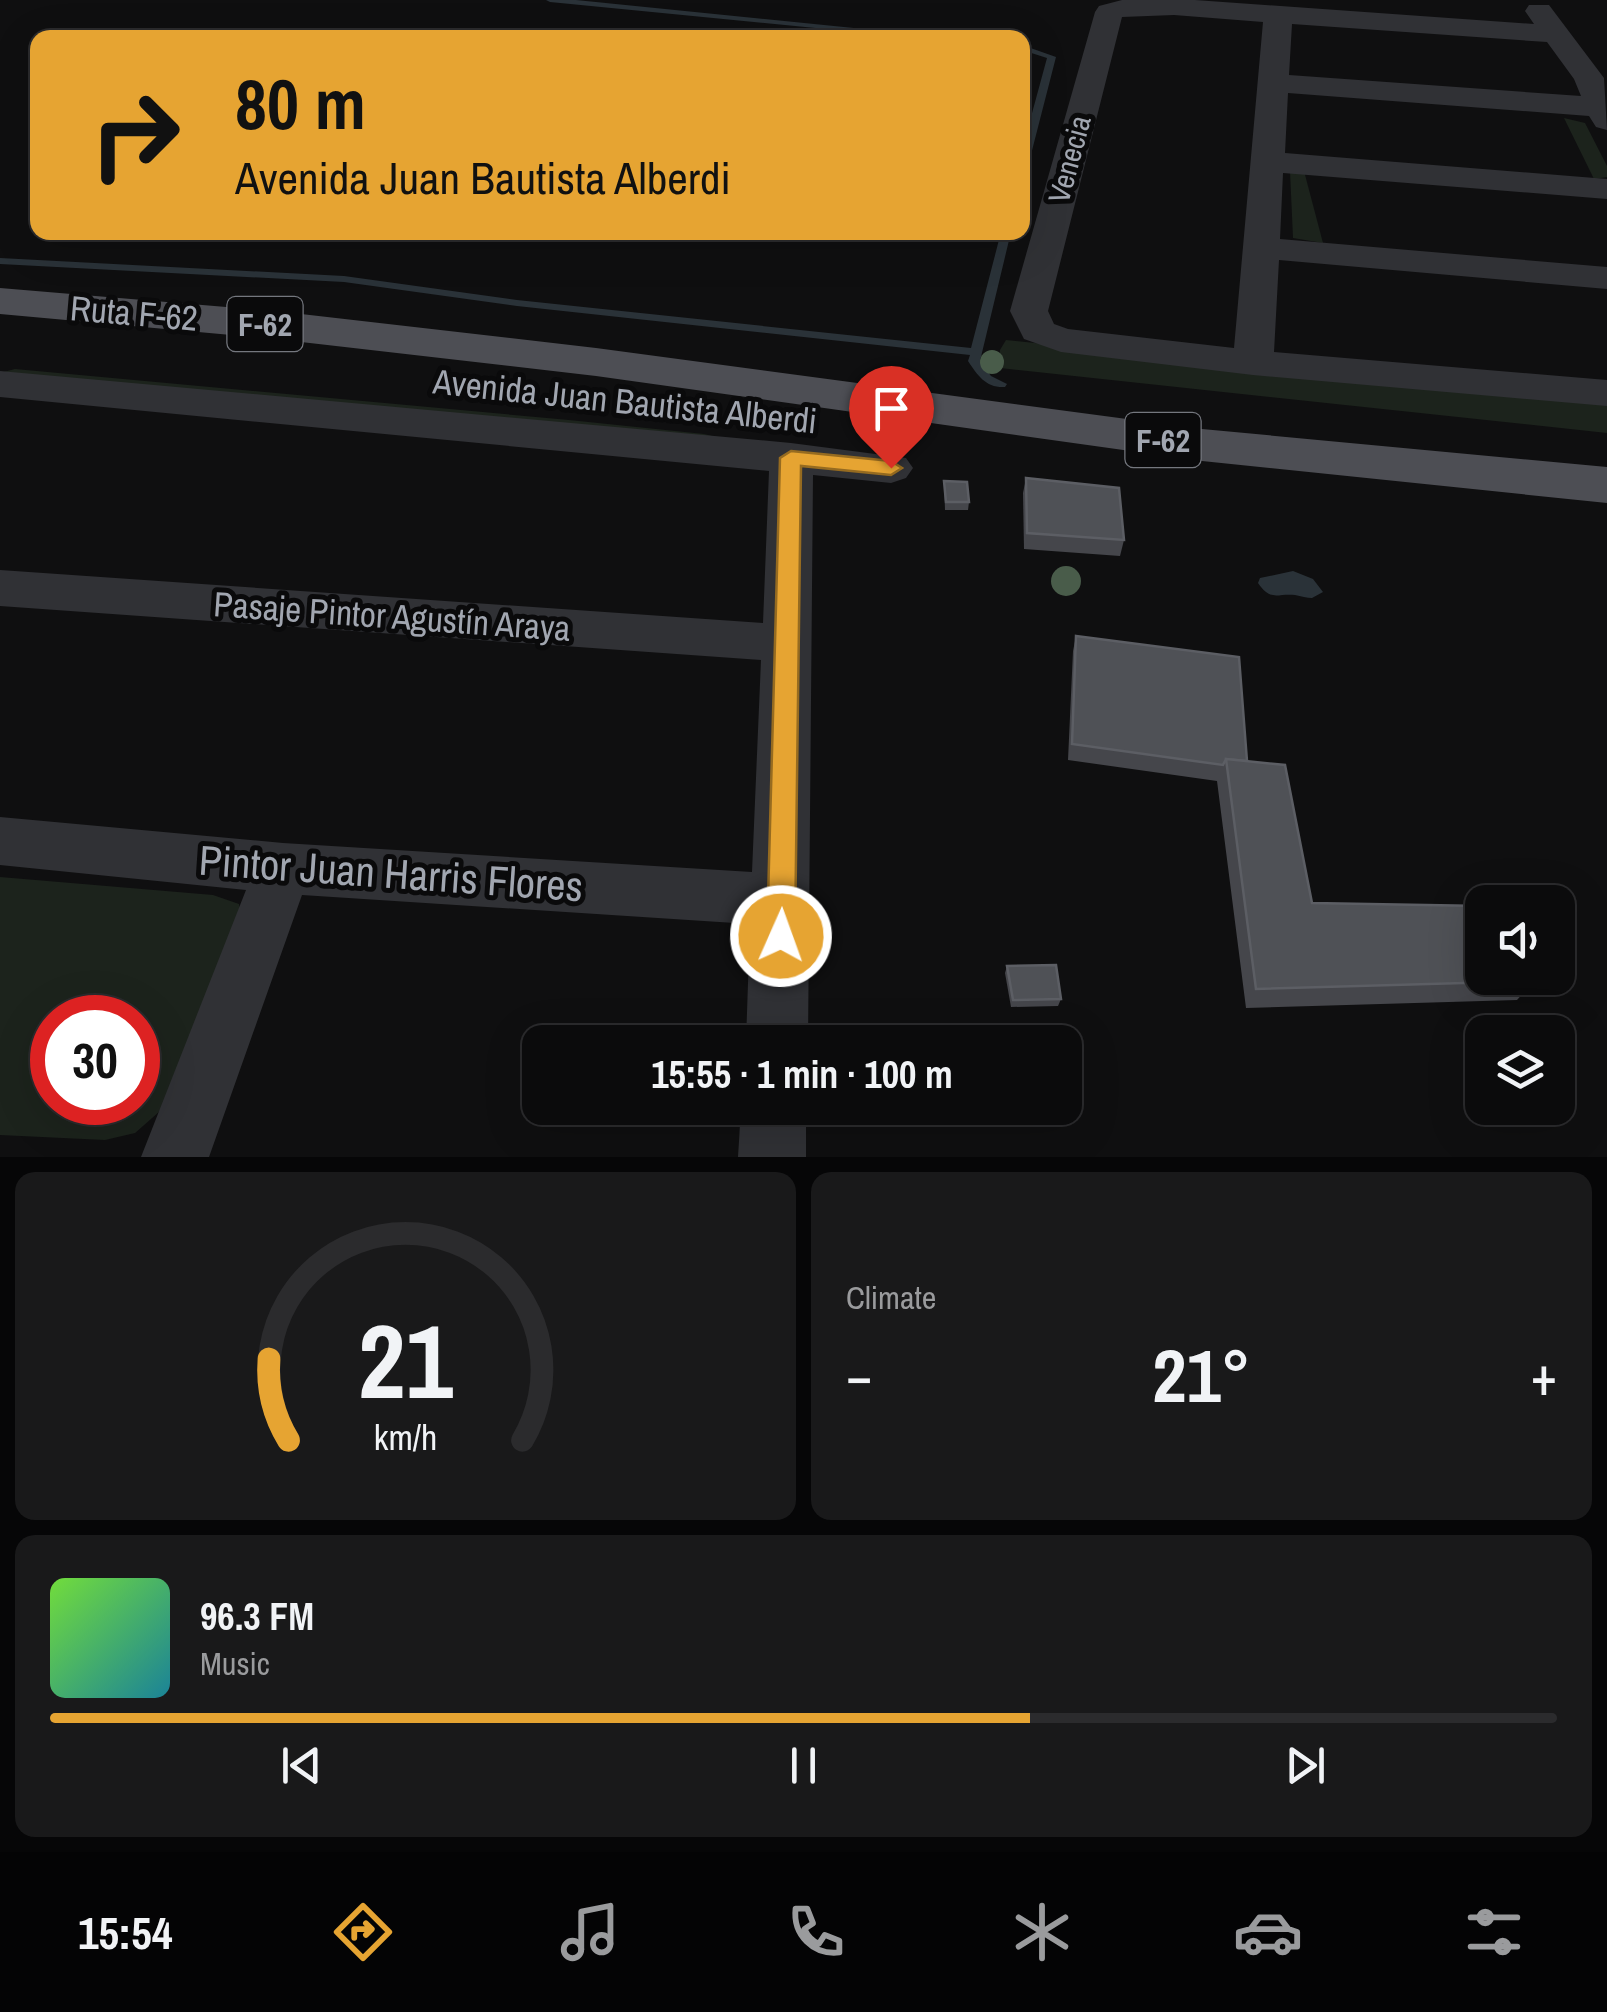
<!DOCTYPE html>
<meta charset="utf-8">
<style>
:root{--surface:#0b0b0c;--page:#19191a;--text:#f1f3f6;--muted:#9a9b9d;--line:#2b2b2d;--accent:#e6a432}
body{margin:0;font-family:"Archivo Narrow",sans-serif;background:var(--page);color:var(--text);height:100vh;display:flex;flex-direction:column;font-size:38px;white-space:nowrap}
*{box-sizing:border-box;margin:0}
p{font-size:32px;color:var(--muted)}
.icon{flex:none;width:55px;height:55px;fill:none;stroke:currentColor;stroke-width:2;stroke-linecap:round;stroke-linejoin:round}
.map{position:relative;height:1157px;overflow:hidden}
.panel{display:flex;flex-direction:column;gap:15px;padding:15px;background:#060607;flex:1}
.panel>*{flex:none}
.guide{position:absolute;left:30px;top:30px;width:1000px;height:210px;border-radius:20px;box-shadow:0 10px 40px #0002,0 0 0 2px var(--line);background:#e6a432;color:#111;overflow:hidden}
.tools{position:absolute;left:1465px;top:885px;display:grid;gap:20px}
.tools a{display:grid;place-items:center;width:110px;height:110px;border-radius:20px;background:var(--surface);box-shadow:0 10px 40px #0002,0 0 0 2px var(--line);font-size:50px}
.speed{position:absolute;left:30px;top:995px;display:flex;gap:20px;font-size:50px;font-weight:700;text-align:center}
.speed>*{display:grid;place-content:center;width:130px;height:130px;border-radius:50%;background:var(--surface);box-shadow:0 10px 40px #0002,0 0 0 2px var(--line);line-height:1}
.speed .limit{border:15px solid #d22;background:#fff;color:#111}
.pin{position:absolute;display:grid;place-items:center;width:85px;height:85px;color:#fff;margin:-102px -42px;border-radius:50% 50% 50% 0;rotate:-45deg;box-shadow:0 0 10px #0007}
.pin .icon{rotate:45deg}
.me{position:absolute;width:110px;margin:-55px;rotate:2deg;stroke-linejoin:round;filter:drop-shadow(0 0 8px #0008)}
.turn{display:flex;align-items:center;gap:35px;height:210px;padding:0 40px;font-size:45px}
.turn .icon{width:130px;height:130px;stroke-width:2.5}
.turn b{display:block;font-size:70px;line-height:85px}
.big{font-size:75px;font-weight:700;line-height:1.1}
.panel .card{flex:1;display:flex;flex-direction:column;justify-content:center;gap:15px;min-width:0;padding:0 35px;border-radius:20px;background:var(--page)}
.panel .dial{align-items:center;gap:0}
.dial svg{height:260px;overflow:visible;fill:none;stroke:var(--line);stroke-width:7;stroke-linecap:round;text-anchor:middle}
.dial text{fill:var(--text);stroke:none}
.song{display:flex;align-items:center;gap:30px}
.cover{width:120px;height:120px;border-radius:15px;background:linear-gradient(135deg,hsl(100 70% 55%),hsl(190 70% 35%))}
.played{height:10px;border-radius:5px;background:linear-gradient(90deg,var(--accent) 65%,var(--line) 65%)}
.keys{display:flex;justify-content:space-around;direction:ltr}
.heat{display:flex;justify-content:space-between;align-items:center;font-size:55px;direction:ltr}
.panel .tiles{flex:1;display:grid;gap:15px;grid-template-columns:1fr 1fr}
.card:last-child{grid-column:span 2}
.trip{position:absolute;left:522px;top:1025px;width:560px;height:100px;border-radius:20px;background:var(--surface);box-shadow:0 10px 40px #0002,0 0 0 2px var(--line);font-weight:700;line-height:100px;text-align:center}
.dock{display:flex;height:160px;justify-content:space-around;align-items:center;background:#040405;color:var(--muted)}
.dock .icon{width:70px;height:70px}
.dock .on{color:var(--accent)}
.dock b{font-size:45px;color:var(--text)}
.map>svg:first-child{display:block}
.green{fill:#1c231c;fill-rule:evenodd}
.water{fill:#2a3238}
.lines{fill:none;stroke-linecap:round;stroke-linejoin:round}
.stream{fill:#2a3238;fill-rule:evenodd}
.minor{fill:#303135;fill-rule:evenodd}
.major{fill:#4d4e54;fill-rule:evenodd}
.tree{fill:#495c4a}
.wall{fill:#45464b}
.building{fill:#4f5156;stroke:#5c5e64;stroke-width:2.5}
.route{fill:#e6a432;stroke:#966b20;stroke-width:2.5}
.labels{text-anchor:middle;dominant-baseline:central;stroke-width:10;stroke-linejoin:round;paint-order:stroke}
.far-street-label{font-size:30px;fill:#a1a6b0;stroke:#0a0a0b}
.shield{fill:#0a0a0b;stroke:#74777e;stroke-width:2.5}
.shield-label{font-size:32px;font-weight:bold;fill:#a1a6b0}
.street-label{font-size:35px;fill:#a1a6b0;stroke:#0a0a0b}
.near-street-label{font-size:42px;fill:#a1a6b0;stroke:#0a0a0b}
</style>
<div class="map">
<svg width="1607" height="1157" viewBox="0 0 1607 1157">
<rect width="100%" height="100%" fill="#0f0f10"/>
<!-- green -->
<g class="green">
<polygon points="1564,118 1585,123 1607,166 1607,177 1594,179"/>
<polygon points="1290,171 1304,171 1323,243 1293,238"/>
<polygon points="1006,340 1607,403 1607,433 1000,368 1000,350"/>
<polygon points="15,369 569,420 704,434 732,441 0,373"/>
<path d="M0 877 213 895 239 904 241 917 160 1111 135 1133 105 1140 0 1135ZM52 1018H138V1102H52Z"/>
</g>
<!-- water -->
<path class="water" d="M1293 571 1313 579 1323 592 1312 598C1307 598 1301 596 1295 595 1277 593 1271 602 1258 583L1260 578Z"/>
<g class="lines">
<!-- stream -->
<g class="stream">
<polygon points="546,0 576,0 953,38 917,38 550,2"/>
<polygon points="1022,45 1056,57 1027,170 1022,173 1022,150 1047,58 1022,50"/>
<path d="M1001 232H1011L980 361 991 376 1007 384 1005 387C986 388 978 376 968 361L970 355 517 306 344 282 0 264V258L344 276 517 300 971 348Z"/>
</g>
<!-- minor -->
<g class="minor">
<path d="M1122 0H1195L1534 24 1525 11 1529 5H1549L1604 78 1607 130 1596 127 1589 116 1288 93 1285 153 1607 179V199L1283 173 1280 239 1607 267V289L1279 260 1274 352 1607 380V406L1253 375 1061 352 1024 339 1010 311 1095 12 1099 6ZM1174 15 1263 22 1234 348 1068 329 1054 324 1048 311 1122 17ZM1292 24 1547 42 1574 79 1581 96 1289 75Z"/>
<polygon points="0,371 791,443 906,458 913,468 906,478 891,483 813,475 808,1042 746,1042 750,924 302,895 209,1157 141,1157 246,890 0,865 0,817 283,843 752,872 761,660 0,606 0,570 763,623 769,471 0,397"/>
<polygon points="741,1108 806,1108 806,1157 738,1157"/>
</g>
<!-- major -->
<polygon class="major" points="0,288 275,311 596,348 1202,429 1607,467 1607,503 1202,461 596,376 275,339 0,314"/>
</g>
<!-- trees -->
<g class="tree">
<circle cx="992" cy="362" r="12"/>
<circle cx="1066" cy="581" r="15"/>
</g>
<!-- wall -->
<g class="wall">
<polygon points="1026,478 1124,540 1120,556 1024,549 1023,493"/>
<polygon points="944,481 969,502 968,510 945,510"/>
<polygon points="1076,636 1247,761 1312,903 1534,981 1517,1000 1246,1008 1217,781 1068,760 1073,651"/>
<polygon points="1007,966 1061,999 1058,1006 1011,1007 1005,973"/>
</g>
<!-- building -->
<g class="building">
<polygon points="1026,478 1119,488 1124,540 1027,533"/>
<polygon points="944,481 967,482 969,502 946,502"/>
<polygon points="1076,636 1239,657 1247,761 1226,759 1223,765 1072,744"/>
<polygon points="1226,759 1285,765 1312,903 1482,906 1482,978 1533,978 1534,981 1256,989"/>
<polygon points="1056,965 1061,999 1013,1000 1007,966"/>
</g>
<!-- route -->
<polygon class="route" points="791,451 891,461 902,468 891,475 801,466 795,936 791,945 781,949 771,945 767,936 780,458"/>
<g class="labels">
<!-- far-street labels -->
<g class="far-street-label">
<text transform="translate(1069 159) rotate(-75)">Venecia</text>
</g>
<!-- shield labels -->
<g class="shield">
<rect x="227.5" y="297" width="75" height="54" rx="8"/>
<rect x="1125.5" y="413" width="75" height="54" rx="8"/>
</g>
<g class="shield-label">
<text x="265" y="324">F-62</text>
<text x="1163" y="440">F-62</text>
</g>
<!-- street labels -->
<g class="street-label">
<text transform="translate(134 313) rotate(5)">Ruta F-62</text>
<text transform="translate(625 401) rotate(6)">Avenida Juan Bautista Alberdi</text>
<text transform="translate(392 616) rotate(4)">Pasaje Pintor Agustín Araya</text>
</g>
<!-- near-street labels -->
<g class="near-street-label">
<text transform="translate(391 873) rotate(4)">Pintor Juan Harris Flores</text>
</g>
</g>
</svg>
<div class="tools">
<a><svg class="icon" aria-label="sound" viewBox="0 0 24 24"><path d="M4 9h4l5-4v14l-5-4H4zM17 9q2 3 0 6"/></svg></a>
<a><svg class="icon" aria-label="layers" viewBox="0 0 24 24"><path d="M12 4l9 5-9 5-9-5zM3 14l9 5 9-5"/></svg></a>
</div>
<div class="speed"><div class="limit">30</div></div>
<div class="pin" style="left:891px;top:468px;background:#d93025"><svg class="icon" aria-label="arrive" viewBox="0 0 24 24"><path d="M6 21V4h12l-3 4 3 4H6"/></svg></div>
<svg class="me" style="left:781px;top:936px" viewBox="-20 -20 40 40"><circle r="17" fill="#e6a432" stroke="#fff" stroke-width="3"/><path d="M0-11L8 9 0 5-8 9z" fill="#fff"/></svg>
<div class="trip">15:55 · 1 min · 100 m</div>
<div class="guide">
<div class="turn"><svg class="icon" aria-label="right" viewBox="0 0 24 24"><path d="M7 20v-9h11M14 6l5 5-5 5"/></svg><div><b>80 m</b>Avenida Juan Bautista Alberdi</div></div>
</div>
</div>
<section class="panel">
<div class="tiles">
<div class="card dial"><svg viewBox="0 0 100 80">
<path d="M14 69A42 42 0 1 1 86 69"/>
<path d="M14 69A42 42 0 0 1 8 44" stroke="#e6a432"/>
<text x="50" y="56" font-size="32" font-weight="700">21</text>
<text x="50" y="72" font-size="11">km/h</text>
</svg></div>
<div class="card"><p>Climate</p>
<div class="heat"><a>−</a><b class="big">21°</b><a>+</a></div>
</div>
<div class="card">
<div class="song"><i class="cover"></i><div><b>96.3 FM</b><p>Music</p></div></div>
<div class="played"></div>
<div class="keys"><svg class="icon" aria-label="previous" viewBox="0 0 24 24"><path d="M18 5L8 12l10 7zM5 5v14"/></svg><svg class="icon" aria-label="pause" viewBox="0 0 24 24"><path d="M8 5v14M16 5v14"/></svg><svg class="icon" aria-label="next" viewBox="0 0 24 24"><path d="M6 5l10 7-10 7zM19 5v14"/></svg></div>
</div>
</div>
</section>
<nav class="dock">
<b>15:54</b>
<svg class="icon on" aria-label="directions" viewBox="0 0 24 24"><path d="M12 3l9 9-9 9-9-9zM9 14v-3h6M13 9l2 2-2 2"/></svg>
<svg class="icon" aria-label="music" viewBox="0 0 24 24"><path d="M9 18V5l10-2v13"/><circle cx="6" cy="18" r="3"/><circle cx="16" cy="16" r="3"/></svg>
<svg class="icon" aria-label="phone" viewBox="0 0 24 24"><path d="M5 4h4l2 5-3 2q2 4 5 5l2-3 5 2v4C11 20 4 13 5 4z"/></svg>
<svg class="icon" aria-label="climate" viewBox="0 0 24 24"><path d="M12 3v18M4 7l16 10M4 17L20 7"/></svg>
<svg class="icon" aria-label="car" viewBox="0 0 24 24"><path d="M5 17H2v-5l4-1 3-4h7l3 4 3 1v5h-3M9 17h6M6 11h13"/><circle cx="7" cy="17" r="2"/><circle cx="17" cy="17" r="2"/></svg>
<svg class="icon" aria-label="filters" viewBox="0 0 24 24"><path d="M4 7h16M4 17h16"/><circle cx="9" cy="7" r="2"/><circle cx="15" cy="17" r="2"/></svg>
</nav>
